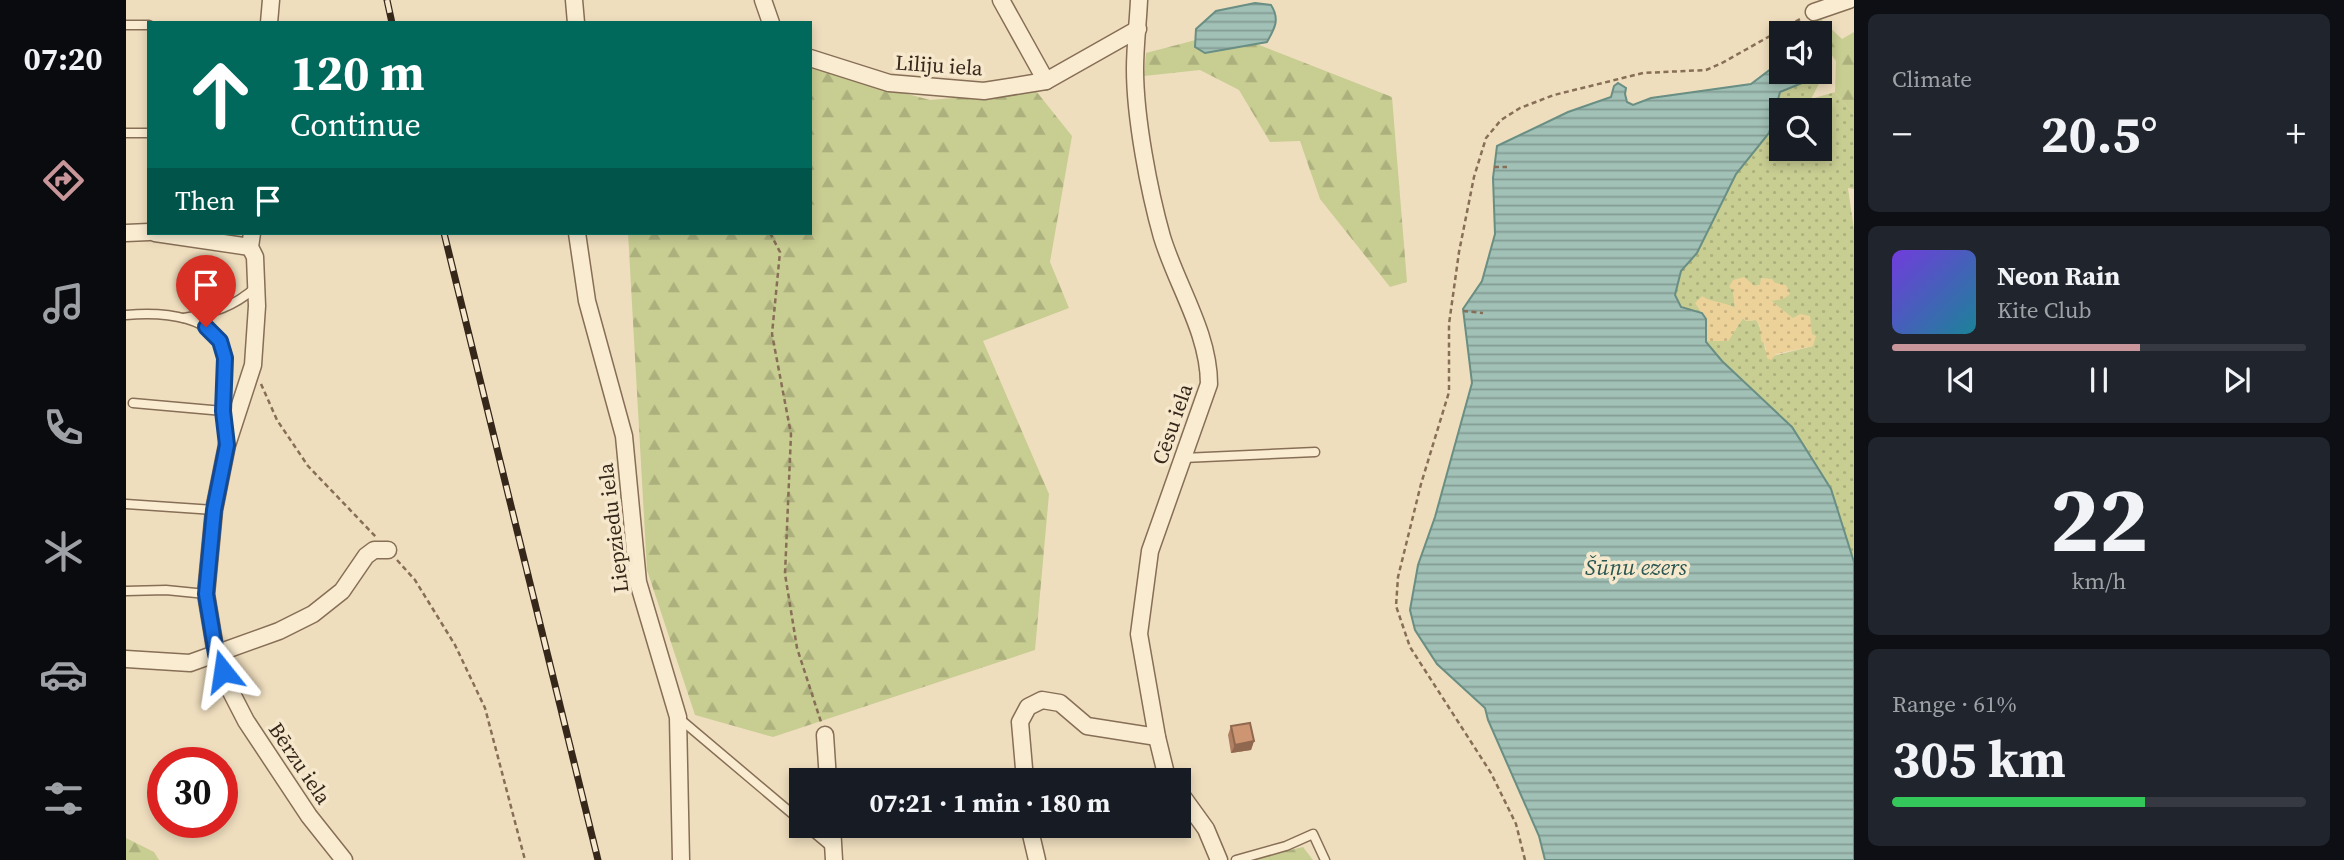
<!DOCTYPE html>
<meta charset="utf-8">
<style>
:root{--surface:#171b24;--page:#20242c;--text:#f1f3f6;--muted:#9ea1a6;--line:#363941;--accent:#c8969a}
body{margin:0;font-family:"Source Serif 4",serif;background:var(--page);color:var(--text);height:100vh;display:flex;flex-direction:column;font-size:26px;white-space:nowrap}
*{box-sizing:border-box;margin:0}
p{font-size:23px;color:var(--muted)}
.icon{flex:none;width:38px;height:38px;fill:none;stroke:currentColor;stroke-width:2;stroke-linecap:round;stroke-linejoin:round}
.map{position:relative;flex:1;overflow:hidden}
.details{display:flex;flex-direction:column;gap:14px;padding:14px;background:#0d0f14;width:490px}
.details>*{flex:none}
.hud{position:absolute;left:21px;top:21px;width:665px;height:214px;border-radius:0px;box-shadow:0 4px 10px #0003;background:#00695c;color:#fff;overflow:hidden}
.tools{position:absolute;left:1643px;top:21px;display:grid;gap:14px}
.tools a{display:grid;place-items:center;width:63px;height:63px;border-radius:0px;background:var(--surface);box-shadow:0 4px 10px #0003;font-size:35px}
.speed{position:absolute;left:21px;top:747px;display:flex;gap:14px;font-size:35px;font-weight:700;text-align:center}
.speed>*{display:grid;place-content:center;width:91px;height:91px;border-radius:50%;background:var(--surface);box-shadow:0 4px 10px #0003;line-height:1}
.speed .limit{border:10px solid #d22;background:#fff;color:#111}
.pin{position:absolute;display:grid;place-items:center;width:60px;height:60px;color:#fff;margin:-72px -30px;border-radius:50% 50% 50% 0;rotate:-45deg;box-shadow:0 0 7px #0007}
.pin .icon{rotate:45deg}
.me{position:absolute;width:77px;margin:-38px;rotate:345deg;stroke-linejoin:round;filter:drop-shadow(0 0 5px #0008)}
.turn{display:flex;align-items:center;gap:24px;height:147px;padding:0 28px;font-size:32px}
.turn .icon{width:91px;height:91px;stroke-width:2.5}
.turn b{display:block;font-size:49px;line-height:60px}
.then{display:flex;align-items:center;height:66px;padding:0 28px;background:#0003;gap:14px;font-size:26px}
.big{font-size:52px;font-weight:700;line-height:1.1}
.details .card{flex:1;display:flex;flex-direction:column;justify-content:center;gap:10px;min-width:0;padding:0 24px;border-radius:10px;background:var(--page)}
.details .dial{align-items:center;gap:0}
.dial b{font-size:91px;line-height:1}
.song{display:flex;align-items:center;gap:21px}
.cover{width:84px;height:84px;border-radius:10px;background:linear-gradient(135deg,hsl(260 70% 55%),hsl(190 70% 35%))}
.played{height:7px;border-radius:4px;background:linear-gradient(90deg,var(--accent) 60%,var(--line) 60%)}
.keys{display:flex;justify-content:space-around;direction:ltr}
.heat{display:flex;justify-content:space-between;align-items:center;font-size:38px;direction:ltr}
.charge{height:10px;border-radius:5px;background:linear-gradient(90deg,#34c759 61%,var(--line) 0)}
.trip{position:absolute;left:663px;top:768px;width:402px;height:70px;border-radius:0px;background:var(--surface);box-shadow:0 4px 10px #0003;font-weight:700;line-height:70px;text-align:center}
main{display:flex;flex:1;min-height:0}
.dock{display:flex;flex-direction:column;width:126px;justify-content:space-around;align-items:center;background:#090b0e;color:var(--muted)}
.dock .icon{width:49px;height:49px}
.dock .current{color:var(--accent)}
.dock b{font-size:32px;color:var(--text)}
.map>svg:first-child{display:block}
.grass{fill:url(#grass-dots);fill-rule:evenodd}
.forest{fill:url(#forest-firs)}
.sand{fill:url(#sand-dots)}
.water{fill:url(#water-rules);stroke:#698e83;stroke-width:2}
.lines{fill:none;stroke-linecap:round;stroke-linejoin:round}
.service-casing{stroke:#876e56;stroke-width:11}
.minor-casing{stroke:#876e56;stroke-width:19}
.path{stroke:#876e56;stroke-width:2.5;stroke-dasharray:5 3.5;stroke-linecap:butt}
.service{stroke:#f9ecd1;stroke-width:8}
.minor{stroke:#f9ecd1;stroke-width:16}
.rail-casing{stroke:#36271b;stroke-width:7}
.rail{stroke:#f6e8cd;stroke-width:4.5;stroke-dasharray:13;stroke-linecap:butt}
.wall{fill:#b18062}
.shaded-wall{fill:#906850}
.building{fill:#ce9572;stroke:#906850;stroke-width:2}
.route-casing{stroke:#114b97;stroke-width:18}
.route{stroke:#1a73e8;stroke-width:12}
.labels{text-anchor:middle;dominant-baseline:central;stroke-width:7;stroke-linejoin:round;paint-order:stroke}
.street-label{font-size:21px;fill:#36271b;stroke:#f6e8cd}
.water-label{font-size:23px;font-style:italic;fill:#2a5651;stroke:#f6e8cd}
</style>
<main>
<nav class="dock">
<b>07:20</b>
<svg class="icon current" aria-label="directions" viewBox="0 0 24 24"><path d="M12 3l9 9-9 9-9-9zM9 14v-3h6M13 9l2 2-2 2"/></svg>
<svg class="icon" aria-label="music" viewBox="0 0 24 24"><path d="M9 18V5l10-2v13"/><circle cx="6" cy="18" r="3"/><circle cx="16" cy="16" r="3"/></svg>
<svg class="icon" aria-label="phone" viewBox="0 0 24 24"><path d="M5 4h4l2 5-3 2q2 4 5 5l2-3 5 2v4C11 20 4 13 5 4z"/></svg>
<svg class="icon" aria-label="climate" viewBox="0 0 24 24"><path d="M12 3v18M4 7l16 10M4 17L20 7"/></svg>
<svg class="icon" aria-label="car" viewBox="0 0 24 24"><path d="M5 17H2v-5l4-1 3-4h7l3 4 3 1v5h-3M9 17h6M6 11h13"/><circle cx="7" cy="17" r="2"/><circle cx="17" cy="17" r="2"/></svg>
<svg class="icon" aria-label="filters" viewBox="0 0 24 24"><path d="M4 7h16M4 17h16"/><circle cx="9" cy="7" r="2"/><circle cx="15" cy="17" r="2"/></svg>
</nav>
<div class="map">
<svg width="1728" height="860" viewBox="0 0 1728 860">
<defs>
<pattern id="grass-dots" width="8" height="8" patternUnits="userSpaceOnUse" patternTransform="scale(1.75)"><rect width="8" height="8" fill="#c8cd92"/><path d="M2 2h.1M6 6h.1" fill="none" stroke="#acb07d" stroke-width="1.8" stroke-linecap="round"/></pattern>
<pattern id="forest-firs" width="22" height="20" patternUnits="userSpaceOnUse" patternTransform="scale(1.75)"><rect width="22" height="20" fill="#c8cd92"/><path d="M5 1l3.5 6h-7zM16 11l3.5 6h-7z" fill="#acb07d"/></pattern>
<pattern id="sand-dots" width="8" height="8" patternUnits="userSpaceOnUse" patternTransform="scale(1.75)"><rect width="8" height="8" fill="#ecd299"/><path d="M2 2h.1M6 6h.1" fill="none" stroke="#cbb483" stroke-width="1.8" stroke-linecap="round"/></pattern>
<pattern id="water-rules" width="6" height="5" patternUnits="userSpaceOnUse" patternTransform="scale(1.75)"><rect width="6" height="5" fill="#a1c0b6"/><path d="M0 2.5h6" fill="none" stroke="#849c93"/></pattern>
</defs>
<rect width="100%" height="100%" fill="#efdebe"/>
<!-- grass -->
<path class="grass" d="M1698 74 1685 99 1709 92 1728 115V189L1722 188 1728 230V562L1705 489 1666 427 1596 361 1580 341H1602L1617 318 1620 321 1630 320C1634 325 1639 343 1639 350L1647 356 1687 346 1686 334 1644 300 1654 285 1649 283 1607 289 1609 308 1579 299 1570 303 1576 313 1554 307 1549 295 1555 271 1571 252 1610 174 1643 133 1654 92ZM1656 110H1694V149H1656Z"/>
<!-- forest -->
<g class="forest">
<polygon points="1693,17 1716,39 1728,32 1728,115 1709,92 1710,61 1694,40 1694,33 1681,33 1670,29"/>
<polygon points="1100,32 1266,97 1281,282 1264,287 1194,199 1174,141 1144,142 1113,90 1074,70 1018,76 1020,53"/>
<polygon points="684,68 804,100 910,91 946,136 924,262 943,308 857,341 923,494 909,650 647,737 569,715 521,570 502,233 684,233"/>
<polygon points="0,838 28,852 33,860 0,860"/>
<polygon points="1177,847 1187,860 1122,860"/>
</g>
<!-- sand -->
<path class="sand" d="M1618 277 1629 286 1634 285 1635 278 1646 279 1649 283 1660 285 1664 294 1657 299 1645 301 1667 318 1674 314 1684 316 1686 334 1690 336 1687 346 1650 354 1645 360 1641 358 1639 344 1635 341 1634 326 1630 320 1620 321 1617 318 1602 341H1580V319L1569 303 1576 296C1585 303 1598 301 1609 308L1607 290 1603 287 1607 280Z"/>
<!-- water -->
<g class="water">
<path d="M1129 3 1145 5C1154 19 1149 28 1141 42L1079 53 1069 47 1070 29 1090 11Z"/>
<polygon points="1655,50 1656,72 1694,72 1694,57 1701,64 1698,74 1654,92 1643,133 1610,174 1571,253 1555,271 1549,295 1555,307 1576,313 1580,319 1580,342 1596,361 1666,427 1705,489 1728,562 1728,860 1419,860 1413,836 1362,720 1359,708 1311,664 1289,630 1284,610 1292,565 1309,517 1346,383 1337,309 1356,281 1369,234 1367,178 1371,146 1442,112 1485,97 1488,86 1492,83 1500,88 1499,94 1501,102 1507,105 1525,98 1625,84 1654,62"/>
</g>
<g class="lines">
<defs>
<g id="service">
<polyline points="0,25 23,25"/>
<polyline points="0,133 23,133"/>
<path d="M0 315C34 312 95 314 99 359 101 374 97 392 97 408 97 417 98 426 99 435"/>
<path d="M58 318C87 313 108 307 130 287"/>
<polyline points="7,403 97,411"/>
<polyline points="1057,458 1189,452"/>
<polyline points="0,504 88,510"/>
<polyline points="0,591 40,590 80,594"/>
<polyline points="554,719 676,822"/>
<polyline points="680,826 705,847"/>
<polyline points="1110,860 1160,846 1187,834 1199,860"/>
</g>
<g id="minor">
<polyline points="448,0 450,23"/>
<polyline points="637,0 645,23"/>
<polyline points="875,0 920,81"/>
<path d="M1013 0C1012 23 1009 46 1009 69 1009 118 1023 191 1036 237 1051 286 1083 333 1083 384L1024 551 1013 634 1031 737 1040 774 1044 780"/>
<polyline points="1688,12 1723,0"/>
<polyline points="143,23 145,0"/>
<polyline points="684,58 763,83 858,91 920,81 1012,29"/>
<polyline points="0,233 23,232"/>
<polyline points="29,233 124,247"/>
<polyline points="126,233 124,247 129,257 131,306 127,365 101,445 88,510 80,594 90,654 103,688 120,721 183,816 218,860"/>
<polyline points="451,233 461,301 498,436 512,582 552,717 555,860"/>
<polyline points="0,659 64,663 153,631 187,614 216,591 240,556 248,550 262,550"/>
<polyline points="699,735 702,780"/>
<polyline points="899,780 894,722 902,707 916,700 934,703 961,726 1031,737"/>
<polyline points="1054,793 1080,829 1093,860"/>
<polyline points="706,826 708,860"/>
<polyline points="903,826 911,860"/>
</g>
</defs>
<!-- service casing -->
<use href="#service" class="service-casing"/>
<!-- minor casing -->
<use href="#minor" class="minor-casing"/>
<!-- path -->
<g class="path">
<polyline points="1368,167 1381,167"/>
<polyline points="644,233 654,252 646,334 665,434 659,574 671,648 695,722"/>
<polyline points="1337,311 1357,313"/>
<polyline points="135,384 151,420 182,466 250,537"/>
<polyline points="271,560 289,580 329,645 359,708 399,860"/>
<polyline points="1399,860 1390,824 1365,773 1284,647 1270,606 1272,577 1295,484 1323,392 1323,324 1333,252 1348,177 1360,138 1375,120 1394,108 1428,95 1517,73 1580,70 1596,63 1676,18"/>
</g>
<!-- service -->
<use href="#service" class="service"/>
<!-- minor -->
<use href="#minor" class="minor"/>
<defs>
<g id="rail">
<polyline points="261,0 266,23"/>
<polyline points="318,233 472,860"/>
</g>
</defs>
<!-- rail casing -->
<use href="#rail" class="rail-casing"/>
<!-- rail -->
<use href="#rail" class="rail"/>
</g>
<!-- wall -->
<polygon class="wall" points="1105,726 1128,741 1125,750 1105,753 1102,735"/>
<!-- shaded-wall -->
<polygon class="shaded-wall" points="1128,741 1125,750 1105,753 1109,745"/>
<!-- building -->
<polygon class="building" points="1124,723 1128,741 1109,745 1105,726"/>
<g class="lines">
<defs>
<polyline id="route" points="80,327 94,341 99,358 97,411 101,445 88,510 80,594 90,654 97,671"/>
</defs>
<!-- route casing -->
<use href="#route" class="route-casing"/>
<!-- route -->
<use href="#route" class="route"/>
</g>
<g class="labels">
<!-- street labels -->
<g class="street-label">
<text transform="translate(813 65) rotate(4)">Liliju iela</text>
<text transform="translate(1046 424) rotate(-71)">Cēsu iela</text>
<text transform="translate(487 528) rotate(-97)">Liepziedu iela</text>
<text transform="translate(174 763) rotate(56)">Bērzu iela</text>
</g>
<!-- water labels -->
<g class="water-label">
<text x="1510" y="567">Šūņu ezers</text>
</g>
</g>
</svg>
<div class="tools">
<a><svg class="icon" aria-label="sound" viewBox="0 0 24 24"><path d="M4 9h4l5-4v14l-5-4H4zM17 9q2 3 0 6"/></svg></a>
<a><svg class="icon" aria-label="search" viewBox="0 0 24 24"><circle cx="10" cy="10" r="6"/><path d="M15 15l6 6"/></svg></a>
</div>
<div class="speed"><div class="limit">30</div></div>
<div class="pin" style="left:80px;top:327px;background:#d93025"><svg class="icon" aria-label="arrive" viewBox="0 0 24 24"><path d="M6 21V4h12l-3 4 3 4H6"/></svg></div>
<svg class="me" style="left:97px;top:671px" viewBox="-20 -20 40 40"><path d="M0-17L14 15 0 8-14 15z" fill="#1a73e8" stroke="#fff" stroke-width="4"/></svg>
<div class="trip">07:21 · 1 min · 180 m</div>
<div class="hud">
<div class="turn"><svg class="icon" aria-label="ahead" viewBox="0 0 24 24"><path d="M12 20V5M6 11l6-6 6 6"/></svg><div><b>120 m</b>Continue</div></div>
<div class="then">Then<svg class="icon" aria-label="arrive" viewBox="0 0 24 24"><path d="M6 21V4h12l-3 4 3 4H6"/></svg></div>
</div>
</div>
<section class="details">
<div class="card"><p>Climate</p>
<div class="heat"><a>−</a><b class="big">20.5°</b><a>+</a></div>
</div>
<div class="card">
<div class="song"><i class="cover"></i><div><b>Neon Rain</b><p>Kite Club</p></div></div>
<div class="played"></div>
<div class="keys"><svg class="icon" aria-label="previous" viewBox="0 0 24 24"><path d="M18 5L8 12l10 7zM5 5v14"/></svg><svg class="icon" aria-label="pause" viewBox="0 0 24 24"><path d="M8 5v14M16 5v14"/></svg><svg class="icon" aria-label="next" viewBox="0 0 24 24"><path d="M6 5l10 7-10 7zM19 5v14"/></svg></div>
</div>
<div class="card dial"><b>22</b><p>km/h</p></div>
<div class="card"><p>Range · 61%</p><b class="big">305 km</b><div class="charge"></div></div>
</section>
</main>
